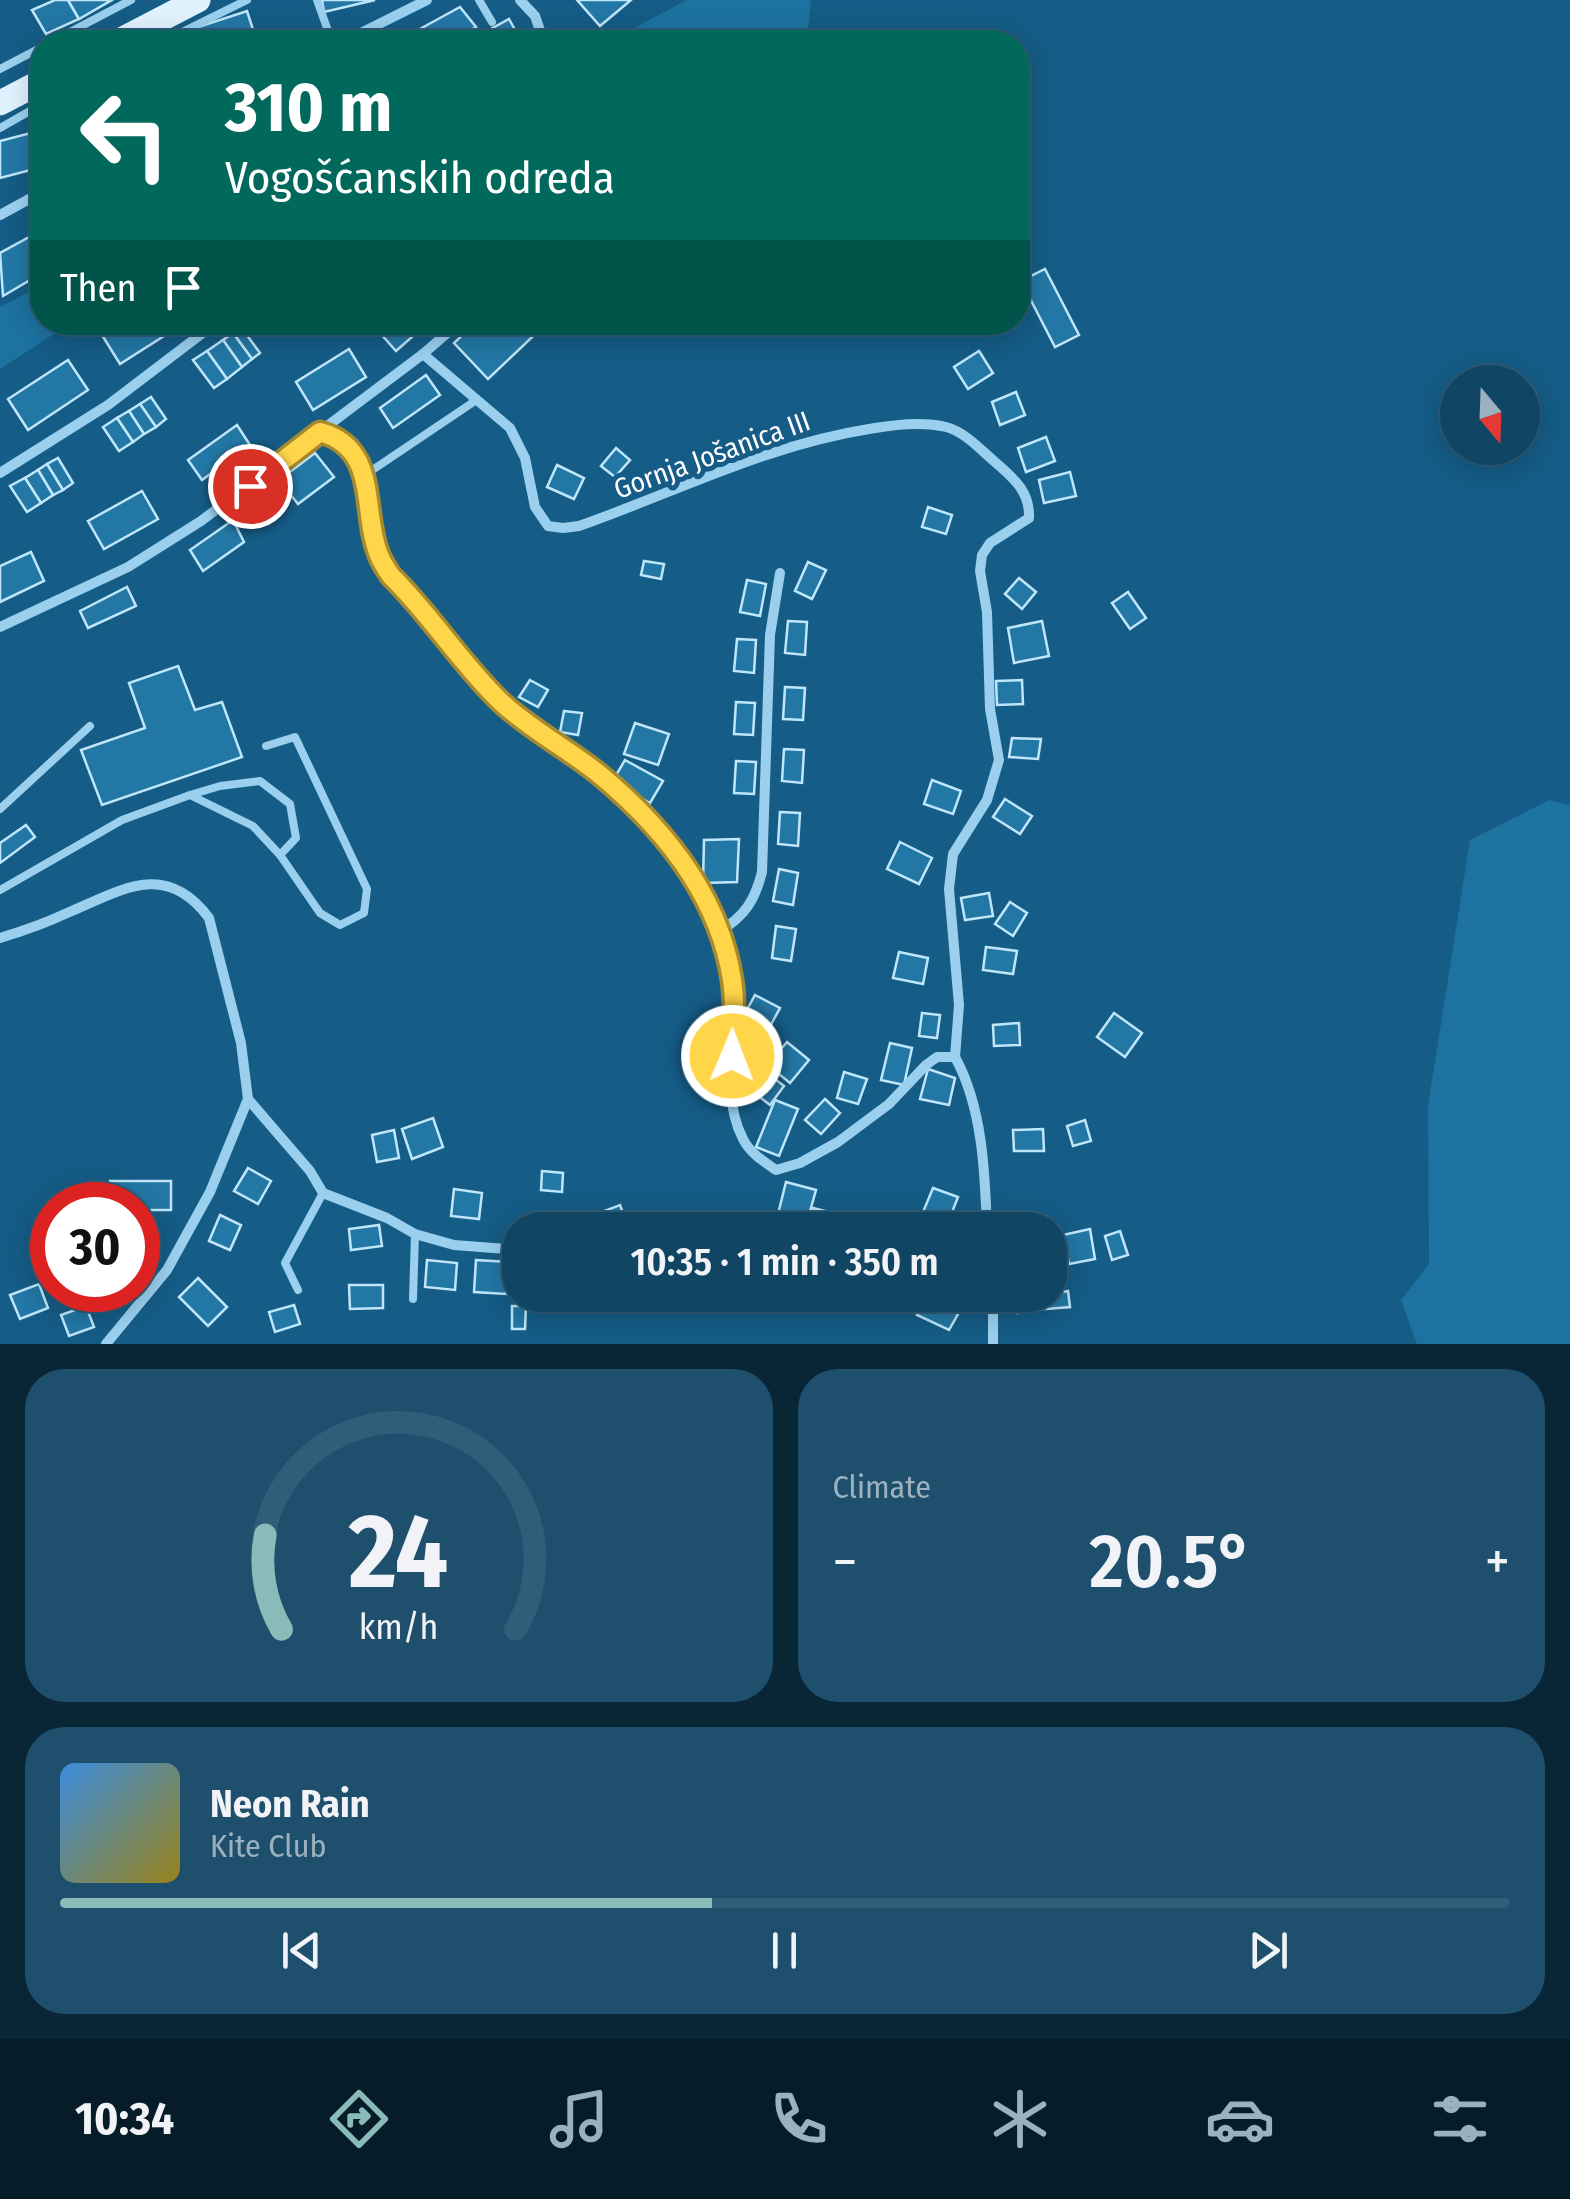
<!DOCTYPE html>
<meta charset="utf-8">
<style>
:root{--surface:#104564;--page:#1e4f6d;--text:#f1f3f6;--muted:#9cb1bf;--line:#305d78;--accent:#8bbbb9}
body{margin:0;font-family:"Fira Sans Condensed",sans-serif;background:var(--page);color:var(--text);height:100vh;display:flex;flex-direction:column;font-size:38px;white-space:nowrap}
*{box-sizing:border-box;margin:0}
p{font-size:32px;color:var(--muted)}
.icon{flex:none;width:55px;height:55px;fill:none;stroke:currentColor;stroke-width:2;stroke-linecap:round;stroke-linejoin:round}
.map{position:relative;height:1344px;overflow:hidden}
.drawer{display:flex;flex-direction:column;gap:25px;padding:25px;background:#092637;flex:1}
.drawer>*{flex:none}
.guide{position:absolute;left:30px;top:30px;width:1000px;height:305px;border-radius:40px;box-shadow:0 5px 25px #0003,0 0 0 2px var(--line);background:#00695c;color:#fff;overflow:hidden}
.needle{width:65px;rotate:161deg}
.controls{position:absolute;left:1440px;top:365px;display:grid;gap:20px}
.controls a{display:grid;place-items:center;width:100px;height:100px;border-radius:50%;background:var(--surface);box-shadow:0 5px 25px #0003,0 0 0 2px var(--line);font-size:50px}
.speed{position:absolute;left:30px;top:1182px;display:flex;gap:20px;font-size:50px;font-weight:700;text-align:center}
.speed>*{display:grid;place-content:center;width:130px;height:130px;border-radius:50%;background:var(--surface);box-shadow:0 5px 25px #0003,0 0 0 2px var(--line);line-height:1}
.speed .limit{border:15px solid #d22;background:#fff;color:#111}
.pin{position:absolute;display:grid;place-items:center;width:85px;height:85px;color:#fff;margin:-42px;border:5px solid #fff;border-radius:50%;box-shadow:0 2px 10px #0007}
.me{position:absolute;width:110px;margin:-55px;rotate:1deg;stroke-linejoin:round;filter:drop-shadow(0 0 8px #0008)}
.turn{display:flex;align-items:center;gap:35px;height:210px;padding:0 30px;font-size:45px}
.turn .icon{width:130px;height:130px;stroke-width:2.5}
.turn b{display:block;font-size:70px;line-height:85px}
.then{display:flex;align-items:center;height:95px;padding:0 30px;background:#0003;gap:20px;font-size:38px}
.big{font-size:75px;font-weight:600;line-height:1.1}
.drawer .card{flex:1;display:flex;flex-direction:column;justify-content:center;gap:15px;min-width:0;padding:0 35px;border-radius:40px;background:var(--page)}
.drawer .dial{align-items:center;gap:0}
.dial svg{height:260px;overflow:visible;fill:none;stroke:var(--line);stroke-width:7;stroke-linecap:round;text-anchor:middle}
.dial text{fill:var(--text);stroke:none}
.song{display:flex;align-items:center;gap:30px}
.cover{width:120px;height:120px;border-radius:15px;background:linear-gradient(135deg,hsl(210 70% 55%),hsl(50 70% 35%))}
.played{height:10px;border-radius:5px;background:linear-gradient(90deg,var(--accent) 45%,var(--line) 45%)}
.keys{display:flex;justify-content:space-around;direction:ltr}
.heat{display:flex;justify-content:space-between;align-items:center;font-size:55px;direction:ltr}
.drawer .tiles{flex:1;display:grid;gap:25px;grid-template-columns:1fr 1fr}
.card:last-child{grid-column:span 2}
.trip{position:absolute;left:502px;top:1212px;width:565px;height:100px;border-radius:40px;background:var(--surface);box-shadow:0 5px 25px #0003,0 0 0 2px var(--line);font-weight:600;line-height:100px;text-align:center}
.tab-bar{display:flex;height:160px;justify-content:space-around;align-items:center;background:#061c28;color:var(--muted)}
.tab-bar .icon{width:70px;height:70px}
.tab-bar .selected{color:var(--accent)}
.tab-bar b{font-size:45px;color:var(--text)}
.map>svg:first-child{display:block}
.green{fill:#1d72a0}
.building{fill:#2377a5;stroke:#bfe6fa;stroke-width:2.5}
.lines{fill:none;stroke-linecap:round;stroke-linejoin:round}
.service{stroke:#9ad0ee;stroke-width:8}
.minor{stroke:#9ad0ee;stroke-width:10}
.primary{stroke:#e1f2ff;stroke-width:25}
.route-casing{stroke:#a68a30;stroke-width:25}
.route{stroke:#ffd54a;stroke-width:18}
.labels{text-anchor:middle;dominant-baseline:central;stroke-width:10;stroke-linejoin:round;paint-order:stroke}
.street-label{font-size:28px;fill:#fff;stroke:#155c86}
</style>
<div class="map">
<svg width="1570" height="1344" viewBox="0 0 1570 1344">
<rect width="100%" height="100%" fill="#155c86"/>
<!-- green -->
<g class="green">
<polygon points="687,0 811,0 807,42 607,42"/>
<polygon points="42,285 42,322 71,323 0,369 0,307"/>
<polygon points="1549,800 1570,805 1570,1344 1417,1344 1401,1300 1429,1264 1428,1106 1470,840"/>
</g>
<!-- building -->
<g class="building">
<polygon points="55,0 68,0 79,19 46,34 32,10"/>
<polygon points="68,0 112,0 79,19"/>
<polygon points="322,0 375,0 324,12"/>
<polygon points="577,0 631,0 600,26"/>
<polygon points="460,7 476,27 450,42 427,42 420,29"/>
<polygon points="247,11 257,42 196,42 192,29"/>
<polygon points="509,19 522,42 484,42 480,35"/>
<polygon points="42,130 42,167 0,178 0,141"/>
<polygon points="42,230 42,273 3,296 0,253"/>
<polygon points="1045,269 1079,335 1055,347 1021,281"/>
<polygon points="121,322 175,322 178,327 120,364 102,335"/>
<polygon points="376,322 429,322 396,351 373,325"/>
<polygon points="476,322 548,322 488,379 454,343"/>
<polygon points="241,327 260,353 252,359 233,333"/>
<polygon points="233,333 252,359 242,367 223,340"/>
<polygon points="223,340 242,367 227,379 207,351"/>
<polygon points="349,349 366,377 313,410 296,382"/>
<polygon points="207,351 227,379 214,388 193,360"/>
<polygon points="979,351 993,373 968,389 954,367"/>
<polygon points="68,360 88,390 28,430 8,399"/>
<polygon points="426,375 440,395 393,428 380,408"/>
<polygon points="1016,392 1025,415 1000,425 992,402"/>
<polygon points="151,397 166,419 156,427 140,404"/>
<polygon points="140,404 156,427 144,434 129,411"/>
<polygon points="129,411 144,434 133,442 117,418"/>
<polygon points="117,418 133,442 119,451 103,427"/>
<polygon points="237,425 250,445 202,480 188,460"/>
<polygon points="1046,437 1055,461 1026,472 1018,448"/>
<polygon points="616,448 630,460 615,477 601,466"/>
<polygon points="315,453 334,477 298,504 279,480"/>
<polygon points="58,458 73,483 63,490 47,464"/>
<polygon points="47,464 63,490 53,495 38,470"/>
<polygon points="557,465 584,478 574,499 547,487"/>
<polygon points="38,470 53,495 41,503 25,478"/>
<polygon points="1070,472 1076,496 1044,503 1039,480"/>
<polygon points="25,478 41,503 27,512 10,486"/>
<polygon points="142,491 158,519 104,549 88,521"/>
<polygon points="928,507 952,515 946,534 922,527"/>
<polygon points="233,520 244,542 203,571 190,550"/>
<polygon points="31,552 44,581 0,602 0,566"/>
<polygon points="644,561 664,564 661,579 641,575"/>
<polygon points="808,562 826,570 812,599 795,591"/>
<polygon points="1019,578 1036,592 1022,609 1005,594"/>
<polygon points="747,580 766,584 760,616 740,612"/>
<polygon points="127,587 136,606 88,628 80,611"/>
<polygon points="1128,592 1146,618 1130,629 1112,603"/>
<polygon points="788,621 807,622 805,655 785,653"/>
<polygon points="1042,621 1049,656 1014,663 1008,628"/>
<polygon points="737,639 756,640 754,673 734,671"/>
<polygon points="178,666 195,710 222,702 242,757 102,805 81,750 145,728 129,683"/>
<polygon points="530,680 548,690 538,707 519,697"/>
<polygon points="1022,680 1023,704 997,705 996,681"/>
<polygon points="785,687 805,688 803,720 783,719"/>
<polygon points="736,702 755,703 753,735 734,734"/>
<polygon points="564,711 582,713 578,735 560,732"/>
<polygon points="635,723 669,734 658,765 624,754"/>
<polygon points="1012,738 1041,739 1038,759 1009,757"/>
<polygon points="784,749 804,750 802,783 782,781"/>
<polygon points="625,760 663,781 650,803 612,782"/>
<polygon points="736,761 756,762 754,794 734,793"/>
<polygon points="932,780 961,791 953,814 924,804"/>
<polygon points="1005,799 1032,816 1020,834 993,817"/>
<polygon points="780,812 800,813 798,846 778,844"/>
<polygon points="26,825 35,837 0,863 0,843"/>
<polygon points="739,839 737,882 703,883 704,840"/>
<polygon points="900,842 932,858 919,884 887,869"/>
<polygon points="779,869 798,873 793,905 773,901"/>
<polygon points="989,893 993,916 965,920 961,898"/>
<polygon points="1010,902 1027,913 1013,936 995,924"/>
<polygon points="776,926 796,929 791,961 772,958"/>
<polygon points="986,947 1017,951 1013,974 983,970"/>
<polygon points="899,952 928,958 923,984 893,978"/>
<polygon points="755,995 780,1008 768,1030 743,1017"/>
<polygon points="922,1013 940,1015 937,1038 919,1036"/>
<polygon points="1114,1013 1142,1033 1125,1057 1097,1037"/>
<polygon points="1019,1023 1020,1045 994,1046 993,1025"/>
<polygon points="787,1042 809,1060 790,1083 768,1065"/>
<polygon points="890,1043 912,1048 904,1085 881,1080"/>
<polygon points="928,1069 955,1078 949,1105 920,1099"/>
<polygon points="844,1072 867,1079 858,1104 837,1098"/>
<polygon points="767,1073 784,1086 770,1105 753,1092"/>
<polygon points="825,1099 840,1113 821,1134 805,1120"/>
<polygon points="775,1100 798,1109 779,1156 756,1147"/>
<polygon points="433,1118 443,1147 412,1159 402,1129"/>
<polygon points="1085,1120 1091,1141 1073,1146 1067,1126"/>
<polygon points="1043,1129 1044,1151 1014,1151 1013,1130"/>
<polygon points="394,1130 399,1158 377,1162 372,1135"/>
<polygon points="248,1168 271,1181 258,1204 234,1191"/>
<polygon points="542,1171 563,1173 562,1192 541,1190"/>
<polygon points="110,1181 171,1181 171,1210 138,1210 138,1205 110,1205"/>
<polygon points="786,1182 816,1190 807,1222 778,1214"/>
<polygon points="933,1188 958,1197 945,1230 933,1230 918,1224"/>
<polygon points="454,1189 482,1193 479,1219 451,1216"/>
<polygon points="620,1205 629,1230 595,1230 591,1216"/>
<polygon points="813,1208 833,1213 828,1230 808,1226"/>
<polygon points="220,1215 241,1225 230,1250 209,1241"/>
<polygon points="379,1225 382,1246 351,1250 349,1229"/>
<polygon points="1090,1229 1095,1259 1069,1264 1063,1235"/>
<polygon points="1120,1231 1128,1255 1112,1260 1105,1236"/>
<polygon points="1050,1240 1061,1240 1062,1267 1050,1267"/>
<polygon points="427,1260 457,1263 455,1290 425,1287"/>
<polygon points="476,1260 508,1262 506,1294 474,1292"/>
<polygon points="198,1278 227,1307 208,1326 179,1297"/>
<polygon points="39,1284 48,1308 20,1319 10,1295"/>
<polygon points="349,1285 383,1285 383,1308 350,1309"/>
<polygon points="1068,1291 1070,1307 1047,1309 1045,1295"/>
<polygon points="931,1295 940,1295 962,1307 949,1330 917,1315"/>
<polygon points="1014,1295 1041,1295 1044,1309 1017,1313"/>
<polygon points="294,1305 300,1324 275,1332 269,1312"/>
<polygon points="86,1306 94,1327 69,1336 61,1315"/>
<polygon points="512,1306 526,1306 525,1329 512,1329"/>
</g>
<g class="lines">
<!-- service -->
<g class="service">
<polyline points="317,0 332,42"/>
<polyline points="479,0 492,22"/>
<polyline points="51,42 131,0"/>
<polyline points="162,42 247,0"/>
<polyline points="0,69 42,47"/>
<polyline points="0,128 42,104"/>
<polyline points="365,475 475,401"/>
<polyline points="190,795 220,786 260,781 290,804 296,838 280,855"/>
<polyline points="0,809 90,726"/>
<polyline points="0,890 122,820 190,795 253,826 280,855 320,913 340,925 364,913 367,889 295,737 266,746"/>
<polyline points="298,1290 285,1263 323,1193"/>
<polyline points="413,1299 415,1234"/>
</g>
<!-- minor -->
<g class="minor">
<polyline points="520,0 535,16 544,42"/>
<polyline points="343,42 427,0"/>
<polyline points="0,215 42,192"/>
<path d="M423 354 510 428 525 458 535 507 548 526 563 528 579 526C676 492 767 445 869 429 893 425 922 421 946 427 965 432 980 449 995 462 1014 479 1030 491 1029 518L990 543 982 555 980 571 987 612 990 709 999 760 987 800 953 854 949 889 959 1005 955 1057"/>
<path d="M320 433 339 437 365 475 378 554 391 577C431 616 461 665 502 702 532 730 568 749 599 775 648 815 693 863 717 922 725 942 732 966 733 988 735 1035 720 1095 743 1139 750 1153 763 1161 776 1170L800 1163 838 1142 889 1104 926 1065 937 1057H955C983 1108 985 1174 987 1230"/>
<polyline points="0,473 108,405 217,322"/>
<polyline points="0,627 128,567 201,521 423,354 460,322"/>
<path d="M720 931C745 916 755 900 762 872L770 635 780 573"/>
<path d="M0 938C23 931 46 923 67 913 120 891 165 859 209 918L241 1043 248 1099 210 1192 167 1270 106 1344"/>
<polyline points="248,1099 310,1171 323,1193 387,1218 415,1234 454,1245 520,1250"/>
<polyline points="993,1295 993,1344"/>
</g>
<!-- primary -->
<g class="primary">
<polyline points="117,42 198,0"/>
<polyline points="0,103 42,81"/>
</g>
</g>
<g class="lines">
<defs>
<path id="route" d="M250 486 320 432C380 448 361 512 379 555 382 563 387 570 391 576 431 615 461 664 501 702 531 730 568 749 599 774 664 828 719 895 732 980 736 1004 733 1031 732 1056"/>
</defs>
<!-- route casing -->
<use href="#route" class="route-casing"/>
<!-- route -->
<use href="#route" class="route"/>
</g>
<g class="labels">
<!-- street labels -->
<g class="street-label">
<text transform="translate(712 455) rotate(-20)">Gornja Jošanica III</text>
</g>
</g>
</svg>
<div class="controls">
<a><svg class="needle" viewBox="-14 -14 28 28"><path d="M0-13l5 13h-10z" fill="#e53935"/><path d="M0 13l5-13h-10z" fill="#9cb1bf"/></svg></a>
</div>
<div class="speed"><div class="limit">30</div></div>
<div class="pin" style="left:250px;top:486px;background:#d93025"><svg class="icon" aria-label="arrive" viewBox="0 0 24 24"><path d="M6 21V4h12l-3 4 3 4H6"/></svg></div>
<svg class="me" style="left:732px;top:1056px" viewBox="-20 -20 40 40"><circle r="17" fill="#ffd54a" stroke="#fff" stroke-width="3"/><path d="M0-11L8 9 0 5-8 9z" fill="#fff"/></svg>
<div class="trip">10:35 · 1 min · 350 m</div>
<div class="guide">
<div class="turn"><svg class="icon" aria-label="left" viewBox="0 0 24 24"><path d="M17 20v-9H6M10 6l-5 5 5 5"/></svg><div><b>310 m</b>Vogošćanskih odreda</div></div>
<div class="then">Then<svg class="icon" aria-label="arrive" viewBox="0 0 24 24"><path d="M6 21V4h12l-3 4 3 4H6"/></svg></div>
</div>
</div>
<section class="drawer">
<div class="tiles">
<div class="card dial"><svg viewBox="0 0 100 80">
<path d="M14 69A42 42 0 1 1 86 69"/>
<path d="M14 69A42 42 0 0 1 9 40" stroke="#8bbbb9"/>
<text x="50" y="56" font-size="32" font-weight="700">24</text>
<text x="50" y="72" font-size="11">km/h</text>
</svg></div>
<div class="card"><p>Climate</p>
<div class="heat"><a>−</a><b class="big">20.5°</b><a>+</a></div>
</div>
<div class="card">
<div class="song"><i class="cover"></i><div><b>Neon Rain</b><p>Kite Club</p></div></div>
<div class="played"></div>
<div class="keys"><svg class="icon" aria-label="previous" viewBox="0 0 24 24"><path d="M18 5L8 12l10 7zM5 5v14"/></svg><svg class="icon" aria-label="pause" viewBox="0 0 24 24"><path d="M8 5v14M16 5v14"/></svg><svg class="icon" aria-label="next" viewBox="0 0 24 24"><path d="M6 5l10 7-10 7zM19 5v14"/></svg></div>
</div>
</div>
</section>
<nav class="tab-bar">
<b>10:34</b>
<svg class="icon selected" aria-label="directions" viewBox="0 0 24 24"><path d="M12 3l9 9-9 9-9-9zM9 14v-3h6M13 9l2 2-2 2"/></svg>
<svg class="icon" aria-label="music" viewBox="0 0 24 24"><path d="M9 18V5l10-2v13"/><circle cx="6" cy="18" r="3"/><circle cx="16" cy="16" r="3"/></svg>
<svg class="icon" aria-label="phone" viewBox="0 0 24 24"><path d="M5 4h4l2 5-3 2q2 4 5 5l2-3 5 2v4C11 20 4 13 5 4z"/></svg>
<svg class="icon" aria-label="climate" viewBox="0 0 24 24"><path d="M12 3v18M4 7l16 10M4 17L20 7"/></svg>
<svg class="icon" aria-label="car" viewBox="0 0 24 24"><path d="M5 17H2v-5l4-1 3-4h7l3 4 3 1v5h-3M9 17h6M6 11h13"/><circle cx="7" cy="17" r="2"/><circle cx="17" cy="17" r="2"/></svg>
<svg class="icon" aria-label="filters" viewBox="0 0 24 24"><path d="M4 7h16M4 17h16"/><circle cx="9" cy="7" r="2"/><circle cx="15" cy="17" r="2"/></svg>
</nav>
